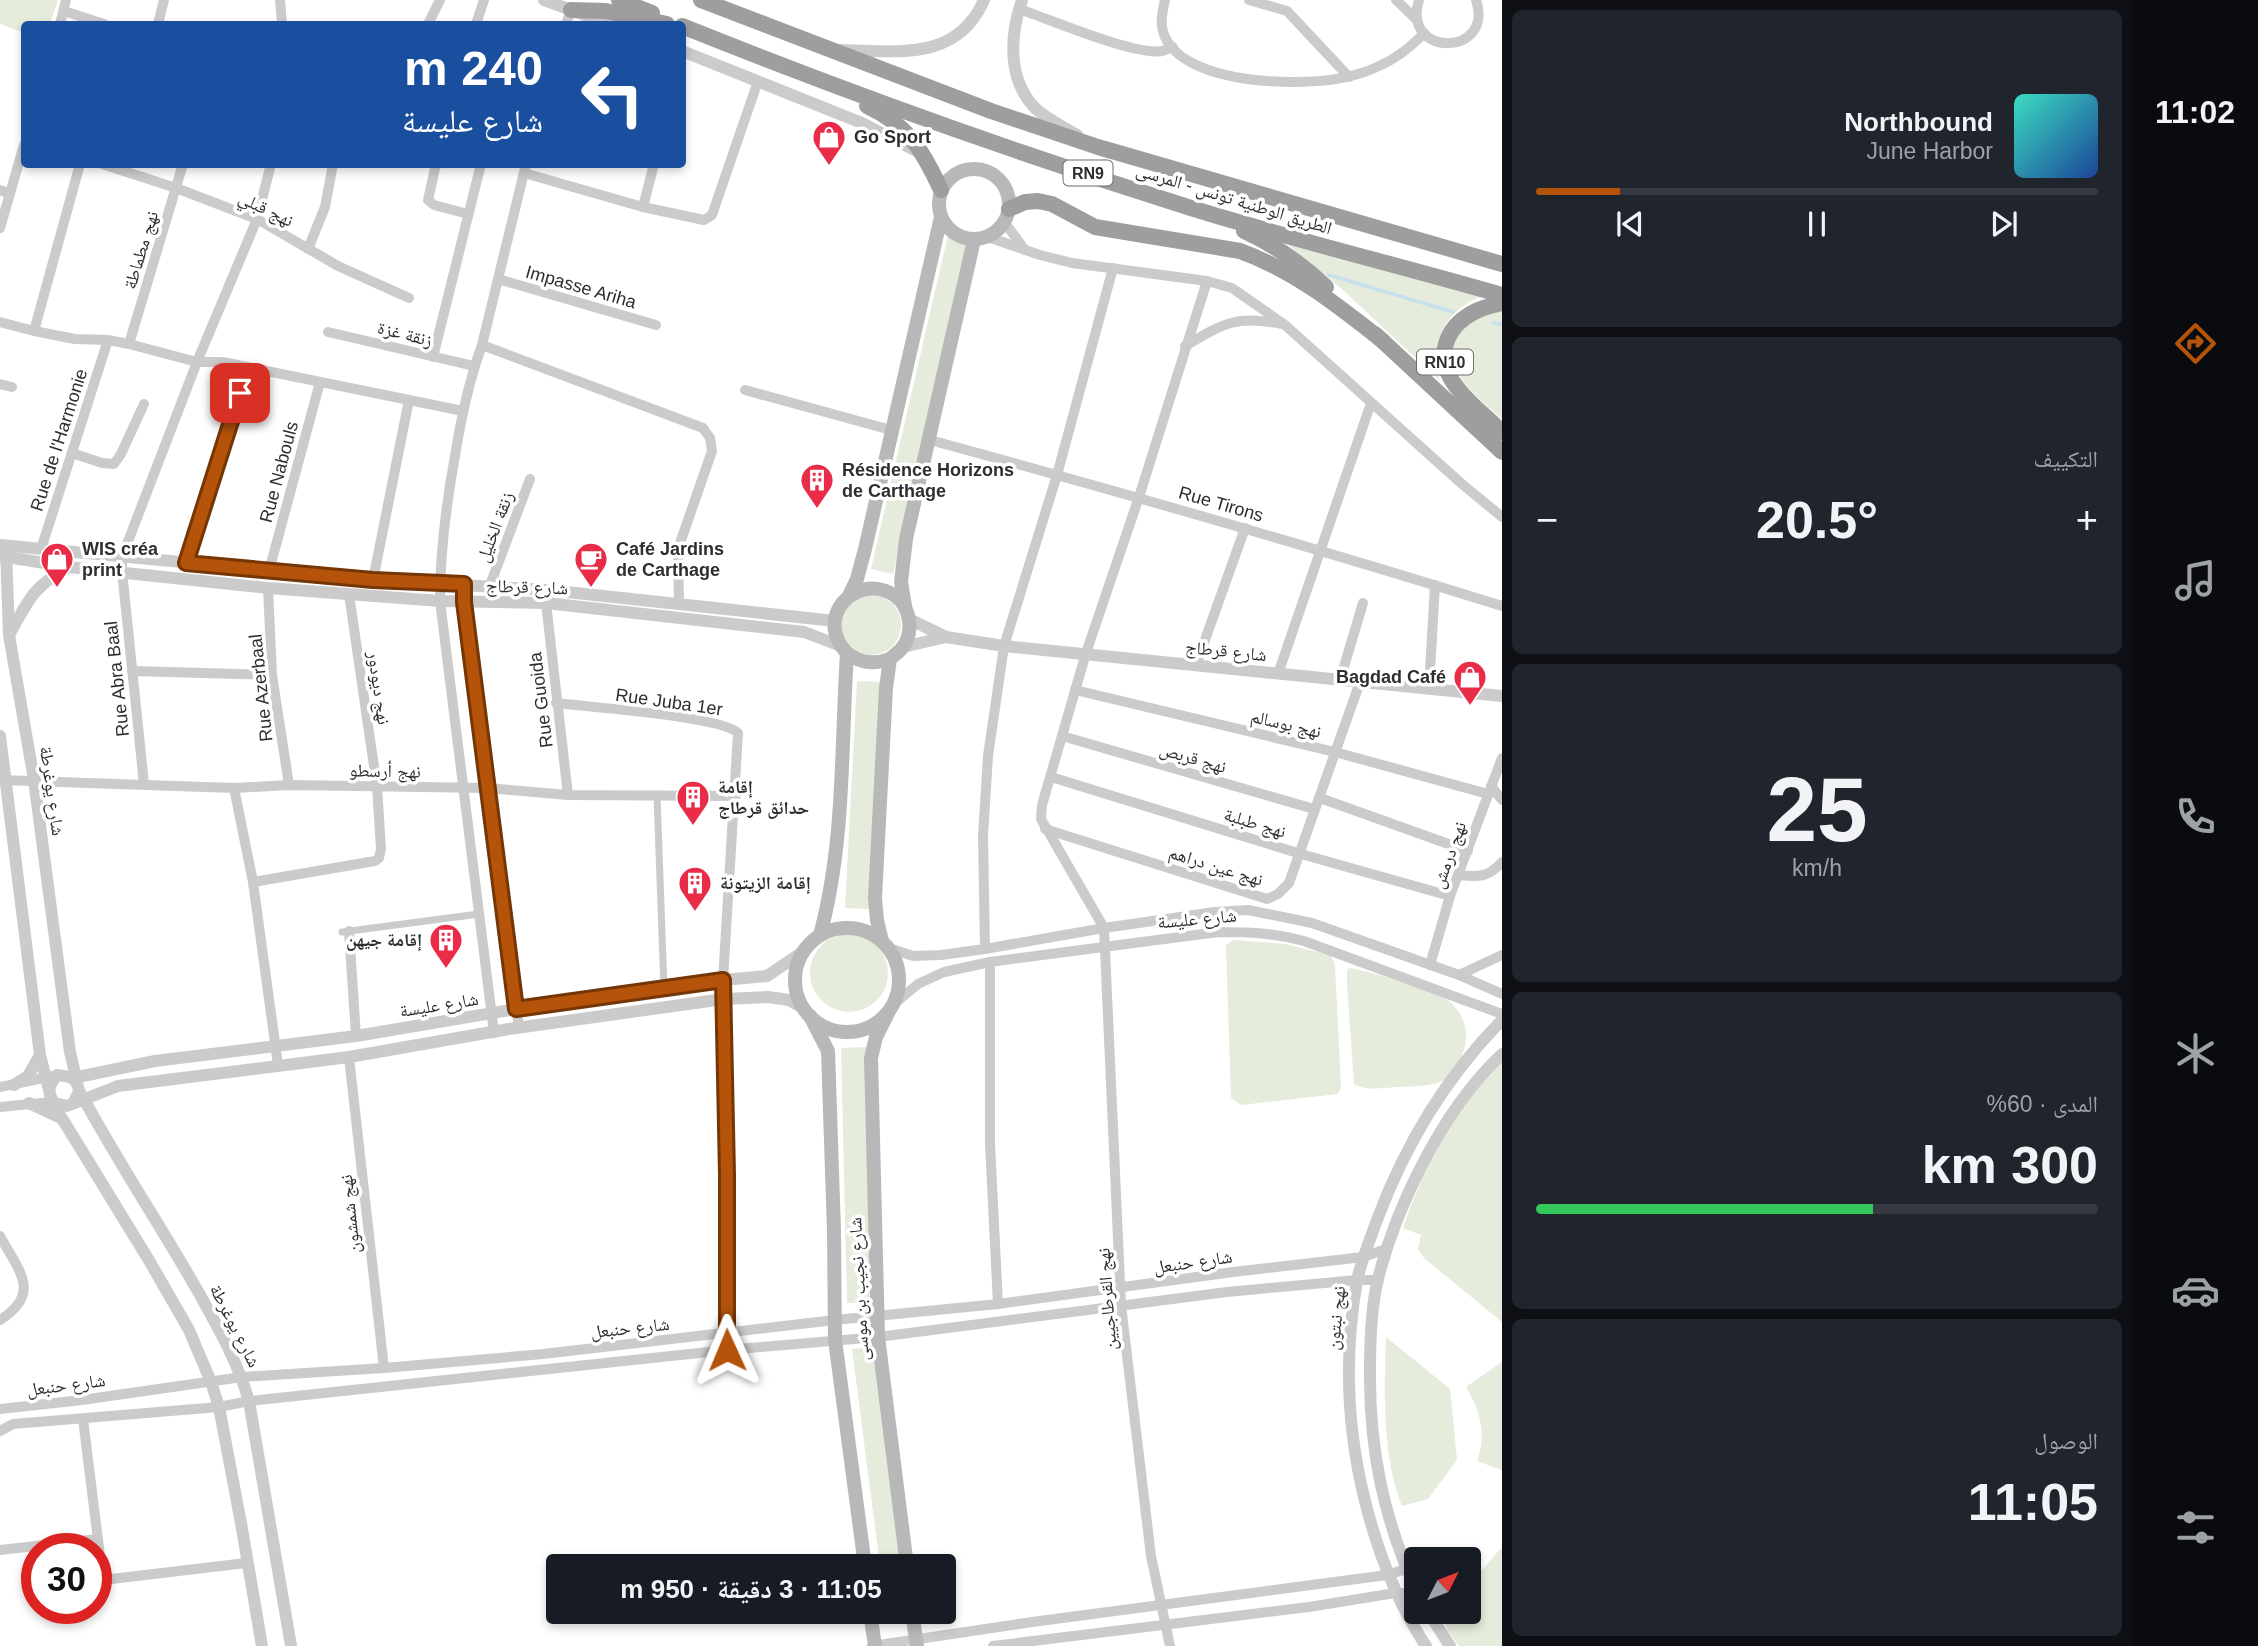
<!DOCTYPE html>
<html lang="ar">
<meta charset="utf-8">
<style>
:root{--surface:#171b24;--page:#20242c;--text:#f1f3f6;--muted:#9ea1a6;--line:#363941;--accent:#b45309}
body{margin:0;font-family:Helvetica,"Noto Naskh Arabic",sans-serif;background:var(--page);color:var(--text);direction:rtl;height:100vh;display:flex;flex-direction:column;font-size:26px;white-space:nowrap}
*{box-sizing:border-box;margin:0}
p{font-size:23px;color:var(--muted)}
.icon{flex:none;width:38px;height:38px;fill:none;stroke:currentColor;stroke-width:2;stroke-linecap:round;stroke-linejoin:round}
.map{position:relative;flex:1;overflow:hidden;direction:ltr}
.details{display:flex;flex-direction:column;gap:10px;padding:10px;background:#0d0f14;width:630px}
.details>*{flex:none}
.banner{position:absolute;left:21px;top:21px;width:665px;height:147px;border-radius:7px;box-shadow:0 4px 10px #0003;direction:rtl;background:#1a4fa0;color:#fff;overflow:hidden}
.needle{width:46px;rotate:48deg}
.controls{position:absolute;left:1404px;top:1547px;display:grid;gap:14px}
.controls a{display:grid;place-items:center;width:77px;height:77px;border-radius:7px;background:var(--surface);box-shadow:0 4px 10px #0003;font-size:35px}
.speed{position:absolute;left:21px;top:1533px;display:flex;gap:14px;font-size:35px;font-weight:700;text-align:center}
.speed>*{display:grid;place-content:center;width:91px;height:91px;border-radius:50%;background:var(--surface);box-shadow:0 4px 10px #0003;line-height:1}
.speed .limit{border:10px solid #d22;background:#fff;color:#111}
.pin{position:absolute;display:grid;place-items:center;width:60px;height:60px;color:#fff;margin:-30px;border-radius:14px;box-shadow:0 4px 10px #0006}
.me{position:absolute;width:77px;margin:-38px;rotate:359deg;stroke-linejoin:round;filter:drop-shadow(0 0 5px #0008)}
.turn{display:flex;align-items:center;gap:24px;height:147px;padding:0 28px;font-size:32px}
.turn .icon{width:91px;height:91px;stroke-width:2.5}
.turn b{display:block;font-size:49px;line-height:60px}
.big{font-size:52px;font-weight:800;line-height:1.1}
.details .card{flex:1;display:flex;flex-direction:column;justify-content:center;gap:10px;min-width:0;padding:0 24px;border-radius:10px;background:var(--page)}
.details .dial{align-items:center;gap:0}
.dial b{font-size:91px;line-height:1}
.song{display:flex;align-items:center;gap:21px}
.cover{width:84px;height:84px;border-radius:10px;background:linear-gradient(135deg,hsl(170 70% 55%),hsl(220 70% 35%))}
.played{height:7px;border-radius:4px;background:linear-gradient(90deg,var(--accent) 15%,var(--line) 15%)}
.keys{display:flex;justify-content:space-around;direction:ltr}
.heat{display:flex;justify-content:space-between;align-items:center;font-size:38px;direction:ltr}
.charge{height:10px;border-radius:5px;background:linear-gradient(90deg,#34c759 60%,var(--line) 0)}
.trip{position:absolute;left:546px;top:1554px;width:410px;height:70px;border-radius:7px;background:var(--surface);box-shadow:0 4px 10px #0003;font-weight:800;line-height:70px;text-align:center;direction:rtl}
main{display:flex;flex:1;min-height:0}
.tabs{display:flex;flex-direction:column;width:126px;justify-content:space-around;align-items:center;background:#090b0e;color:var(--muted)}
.tabs .icon{width:49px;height:49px}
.tabs .active{color:var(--accent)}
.tabs b{font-size:32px;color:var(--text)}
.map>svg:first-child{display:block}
.green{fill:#e5ecdb}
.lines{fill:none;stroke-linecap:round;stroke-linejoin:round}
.stream{stroke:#c6e0ec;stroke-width:3.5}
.pedestrian{stroke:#cbcbcb;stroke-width:7}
.minor{stroke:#cbcbcb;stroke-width:10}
.tertiary{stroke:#cbcbcb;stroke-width:12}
.secondary{stroke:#b8b8b8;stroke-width:14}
.trunk{stroke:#9e9e9e;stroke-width:16}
.route-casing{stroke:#753606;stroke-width:18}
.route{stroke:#b45309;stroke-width:12}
.labels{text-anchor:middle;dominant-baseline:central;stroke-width:7;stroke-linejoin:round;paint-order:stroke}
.shield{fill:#fff;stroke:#6d6d6d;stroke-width:2}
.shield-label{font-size:16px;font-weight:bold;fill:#2e2e2e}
.poi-label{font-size:18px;font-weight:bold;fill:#2e2e2e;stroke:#fff;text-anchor:start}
.street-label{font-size:18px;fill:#2e2e2e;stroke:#fff}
</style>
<main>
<nav class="tabs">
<b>11:02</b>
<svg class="icon active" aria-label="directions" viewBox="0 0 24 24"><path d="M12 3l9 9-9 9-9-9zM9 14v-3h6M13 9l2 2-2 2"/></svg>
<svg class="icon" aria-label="music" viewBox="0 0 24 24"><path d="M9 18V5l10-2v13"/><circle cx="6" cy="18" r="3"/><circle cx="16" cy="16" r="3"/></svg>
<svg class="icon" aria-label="phone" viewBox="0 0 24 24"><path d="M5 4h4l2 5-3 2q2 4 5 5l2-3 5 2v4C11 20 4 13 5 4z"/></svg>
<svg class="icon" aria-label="climate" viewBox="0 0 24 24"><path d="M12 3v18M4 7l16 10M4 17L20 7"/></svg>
<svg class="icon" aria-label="car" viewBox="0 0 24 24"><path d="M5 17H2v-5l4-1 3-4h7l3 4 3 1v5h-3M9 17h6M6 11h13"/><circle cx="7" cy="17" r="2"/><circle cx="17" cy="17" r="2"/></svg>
<svg class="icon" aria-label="filters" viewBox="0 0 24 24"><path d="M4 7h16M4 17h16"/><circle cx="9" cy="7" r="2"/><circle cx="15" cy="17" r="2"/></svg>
</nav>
<section class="details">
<div class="card">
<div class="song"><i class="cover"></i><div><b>Northbound</b><p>June Harbor</p></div></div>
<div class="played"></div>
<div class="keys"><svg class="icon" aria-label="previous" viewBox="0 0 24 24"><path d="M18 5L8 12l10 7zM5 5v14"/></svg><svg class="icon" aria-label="pause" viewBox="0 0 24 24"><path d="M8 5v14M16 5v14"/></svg><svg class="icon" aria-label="next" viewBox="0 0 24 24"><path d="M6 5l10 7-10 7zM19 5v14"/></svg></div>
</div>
<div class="card"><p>التكييف</p>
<div class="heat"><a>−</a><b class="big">20.5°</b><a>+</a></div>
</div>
<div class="card dial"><b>25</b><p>km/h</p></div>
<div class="card"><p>المدى · 60%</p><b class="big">300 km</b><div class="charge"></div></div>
<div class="card"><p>الوصول</p><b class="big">11:05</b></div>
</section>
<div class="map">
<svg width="1502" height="1646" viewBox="0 0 1502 1646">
<rect width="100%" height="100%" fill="#fff"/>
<!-- green -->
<g class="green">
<polygon points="0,0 58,0 50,24 24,24 24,33 0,24"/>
<polygon points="948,235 970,240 893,574 871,569"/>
<path d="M1286 243 1481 295 1480 297C1444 312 1428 344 1440 381L1342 289Z"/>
<path d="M1502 311V419C1479 397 1443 374 1456 338 1459 330 1467 322 1475 318 1483 314 1493 313 1502 311Z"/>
<circle cx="871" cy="625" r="30"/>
<polygon points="857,681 881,682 869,909 845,908"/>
<circle cx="849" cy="973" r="39"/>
<polygon points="1234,940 1285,944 1330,955 1335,964 1341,1087 1338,1094 1241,1105 1231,1098 1226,945"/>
<path d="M1349 968C1366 970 1439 992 1450 1002 1469 1019 1471 1043 1457 1064 1454 1068 1451 1074 1448 1077 1436 1088 1410 1086 1396 1087 1382 1088 1365 1091 1354 1084L1347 983V971Z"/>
<polygon points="866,1047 872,1303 847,1303 841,1048"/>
<path d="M1502 1060V1322L1424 1258 1418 1249 1421 1235 1403 1228C1418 1183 1439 1140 1467 1102 1477 1087 1490 1074 1502 1060Z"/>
<path d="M1386 1337 1450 1389 1457 1460 1428 1499 1402 1506C1382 1459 1384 1387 1386 1337Z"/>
<polygon points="872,1347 900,1566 880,1566 852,1349"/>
<path d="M1502 1362V1470L1477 1461C1487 1435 1480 1410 1466 1387Z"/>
<path d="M1502 1547V1646H1459C1452 1636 1441 1624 1446 1612H1468V1586Z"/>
</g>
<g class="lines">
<!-- stream -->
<g class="stream">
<polyline points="1329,275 1453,312"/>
<polyline points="1493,323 1502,324"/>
</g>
<!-- pedestrian -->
<g class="pedestrian">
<polyline points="657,795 664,989"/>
<polyline points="342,932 479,914"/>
</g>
<!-- minor -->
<g class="minor">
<polyline points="280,0 282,24"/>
<path d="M1165 0C1163 8 1161 18 1162 27 1172 87 1307 88 1351 76 1379 69 1404 55 1424 33"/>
<polyline points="1249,0 1287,11 1349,77"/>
<polyline points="1396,0 1417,20"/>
<path d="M1419 0C1401 58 1495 57 1476 0"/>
<path d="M1019 9C1049 19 1135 56 1162 51 1166 50 1169 48 1173 47"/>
<polyline points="64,11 104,24"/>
<polyline points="60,24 66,0"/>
<polyline points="158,24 164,0"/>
<polyline points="428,24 440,0"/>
<polyline points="476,24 484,0"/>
<polyline points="566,24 571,10"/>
<polyline points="102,164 176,188 257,219 338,266 409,298"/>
<polyline points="436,164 428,200 434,205 468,214"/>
<polyline points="524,173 643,207 704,220 712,215 758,81"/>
<polyline points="0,190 10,194"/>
<polyline points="643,207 654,164"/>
<polyline points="1005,223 1025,250"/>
<polyline points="0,228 24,145"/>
<polyline points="988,237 1040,255 1072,263 1207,281 1232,288 1285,325 1462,484 1502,517"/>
<polyline points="308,249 325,207 333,164"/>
<polyline points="498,279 656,325"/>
<polyline points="0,322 34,331 75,339 108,340 129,344 197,362 223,362 463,411"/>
<polyline points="34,331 80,164"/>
<polyline points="328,332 474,366"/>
<polyline points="129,344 183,164"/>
<polyline points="482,345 703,428 710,438 712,451 678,549 679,603"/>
<path d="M1185 346C1224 323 1236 315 1282 324"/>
<polyline points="433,357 481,164"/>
<polyline points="0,384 12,387"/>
<polyline points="745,390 891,430"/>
<path d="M930 440C1121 492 1312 547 1502 606"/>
<polyline points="72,453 102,463 114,464 121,454 144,404"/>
<polyline points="41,549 108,340"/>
<polyline points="186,563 248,369"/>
<polyline points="269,571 320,382"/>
<polyline points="373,580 409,400"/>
<polyline points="464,584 464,602 519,1028"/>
<polyline points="490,585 530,479"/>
<polyline points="268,588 272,675 289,785"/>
<polyline points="546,603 568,795"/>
<polyline points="1196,665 1245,528"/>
<polyline points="132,671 272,675"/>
<polyline points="1278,674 1371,403"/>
<polyline points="1340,680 1363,603"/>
<polyline points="1429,688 1435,585"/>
<polyline points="1075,690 1335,752 1488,794"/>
<path d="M556 703C587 707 722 716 738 733L723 980 727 1175V1350"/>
<polyline points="1062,736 1314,809"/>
<polyline points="1051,777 1301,854 1450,896"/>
<polyline points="1,780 234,788 289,785 488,788 568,795 736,796"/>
<polyline points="144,784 122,571 122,557 197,362 257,219 271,164"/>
<polyline points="1491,786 1502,800"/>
<polyline points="234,788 253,882 278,1065"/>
<polyline points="1320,798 1468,851"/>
<polyline points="1045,829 1267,899 1278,894 1289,883 1360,682"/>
<path d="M1458 875C1478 877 1488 878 1502 862"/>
<polyline points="253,882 375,861 379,858 381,849 377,787 349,594"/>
<polyline points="349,931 356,1036"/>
<polyline points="889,948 913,956 941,955 985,949 1104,928 1215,912 1248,910 1312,923 1459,975 1502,994"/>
<polyline points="985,949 983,836 988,756 1004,646 1057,475 1113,268"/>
<polyline points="990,962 990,1144 998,1304"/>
<polyline points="1430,965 1450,896 1502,758"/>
<polyline points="1459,975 1502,955"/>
<path d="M893 1005 918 984 944 972 990 962 1218 932C1248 932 1275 933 1304 941L1502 1014"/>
<path d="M494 1033 440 601C440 552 446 505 455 456 461 418 469 381 482 345L526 164"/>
<polyline points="349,1057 384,1368"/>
<polyline points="0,1087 53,1076"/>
<polyline points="0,1107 52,1102 58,1105"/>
<path d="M0 1236C18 1270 43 1293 0 1320"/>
<polyline points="0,1409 82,1400 242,1377 384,1368 543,1354 835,1320 998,1304 1233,1272 1363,1257 1386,1249"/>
<polyline points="83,1419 103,1580 246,1563"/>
<polyline points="0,1431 13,1424 219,1407 249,1401 727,1350 878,1337 1227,1292 1357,1280 1378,1280"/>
<polyline points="0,1550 98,1539"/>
<polyline points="872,1646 1032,1622 1387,1575 1406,1569"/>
<polyline points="993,1646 1309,1607 1395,1593 1416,1593"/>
<polyline points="1170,1646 1151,1556 1121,1305 1104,928 1041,819 1042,805 1086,653 1139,497 1207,281"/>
</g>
<!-- tertiary -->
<g class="tertiary">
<polyline points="544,0 610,24"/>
<path d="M1022 0C1010 35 1007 79 1035 108 1047 119 1063 127 1077 135"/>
<path d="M838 50C893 50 956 64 984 0"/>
<polyline points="682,51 862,123 920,153"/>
<polyline points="0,545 373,580 548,590 835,621"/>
<polyline points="6,549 9,635 34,780 70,1052 77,1082"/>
<polyline points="0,556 69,567 268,588 440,601 546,603 804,632 841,646"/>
<polyline points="909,619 946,637 1004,646 1502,696"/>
<path d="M9 635C29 600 32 587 69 567"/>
<polyline points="903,647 946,637"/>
<polyline points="0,736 40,1055 49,1090"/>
<polyline points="73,1078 155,1061 356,1036 516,1009 723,980 767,976 804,951"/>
<polyline points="14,1085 28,1076 40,1055"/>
<path d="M80 1092C117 1161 161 1226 200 1295 219 1329 238 1363 249 1401L291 1646"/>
<polyline points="52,1102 150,1262 189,1330 211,1382 219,1407 241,1523 262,1646"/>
<polyline points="29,1103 61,1118"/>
<path d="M73 1103 79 1092C78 1078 69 1076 57 1075 49 1085 46 1093 55 1103L67 1106 118 1086 349 1057 509 1029 724 999 768 997 789 1000 805 1009"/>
<path d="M1416 1590C1383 1517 1369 1448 1370 1368 1370 1339 1371 1308 1378 1279 1388 1239 1403 1202 1422 1165 1443 1124 1469 1085 1502 1054"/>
<polyline points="1428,1612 1450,1646"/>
<path d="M1426 1646C1396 1601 1378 1553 1365 1501 1347 1429 1344 1354 1357 1281 1361 1260 1370 1240 1377 1220 1405 1145 1446 1077 1502 1020"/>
</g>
<!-- secondary -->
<g class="secondary">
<circle cx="974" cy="204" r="35"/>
<polyline points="849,596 857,579 865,549 941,217"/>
<polyline points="905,606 901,582 906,539 974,240"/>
<circle cx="847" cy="980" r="52"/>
<path d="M820 935C845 844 841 746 847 653"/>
<path d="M882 941 877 920 875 898 886 688 890 659C894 655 899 652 902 648 915 632 910 606 894 595 883 588 869 586 857 592 813 613 839 677 890 659"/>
<polyline points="888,1013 876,1037 871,1058 878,1337 907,1566"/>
<polyline points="810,1016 828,1051 834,1231 835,1340 865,1566"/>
<polyline points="870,1612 875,1646"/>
<polyline points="912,1612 917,1646"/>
</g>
<!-- trunk -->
<g class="trunk">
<polyline points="619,0 652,13"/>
<polyline points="701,0 991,111 1098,147 1502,264"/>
<polyline points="571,10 606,11 667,24"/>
<path d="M682 26C849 93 1019 154 1191 208 1294 240 1398 265 1502 295"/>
<path d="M867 106C908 125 923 151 941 190"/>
<path d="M1009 209 1025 202 1038 201 1052 204 1095 227 1240 251C1295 271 1337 305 1383 341"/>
<path d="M1244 231C1275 245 1302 264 1326 287"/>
<path d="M1502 303C1494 305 1484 307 1476 311 1442 328 1434 361 1459 390 1471 405 1488 418 1502 432"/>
<polyline points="1375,334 1502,452"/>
</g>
</g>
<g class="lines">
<defs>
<polyline id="route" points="240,393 186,563 373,580 464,584 464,602 516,1009 723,980 727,1175 727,1350"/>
</defs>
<!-- route casing -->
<use href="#route" class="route-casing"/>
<!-- route -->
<use href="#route" class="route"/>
</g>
<!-- icons -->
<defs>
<symbol id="shop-pin" viewBox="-11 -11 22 30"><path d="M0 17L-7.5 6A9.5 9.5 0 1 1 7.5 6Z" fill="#e92c47" stroke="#fff"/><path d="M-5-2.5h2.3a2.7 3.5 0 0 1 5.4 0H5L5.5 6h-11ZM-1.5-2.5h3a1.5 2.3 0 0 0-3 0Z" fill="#fff"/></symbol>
<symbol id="building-pin" viewBox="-11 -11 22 30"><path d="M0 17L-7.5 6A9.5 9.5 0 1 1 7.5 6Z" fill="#e92c47" stroke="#fff"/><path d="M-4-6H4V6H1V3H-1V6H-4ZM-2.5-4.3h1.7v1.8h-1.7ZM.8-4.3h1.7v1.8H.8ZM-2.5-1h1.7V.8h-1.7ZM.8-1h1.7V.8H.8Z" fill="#fff"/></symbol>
<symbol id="cafe-pin" viewBox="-11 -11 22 30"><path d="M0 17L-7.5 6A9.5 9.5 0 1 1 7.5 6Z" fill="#e92c47" stroke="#fff"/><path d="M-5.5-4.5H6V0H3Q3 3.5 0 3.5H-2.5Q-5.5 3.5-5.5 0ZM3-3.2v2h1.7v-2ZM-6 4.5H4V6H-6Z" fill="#fff"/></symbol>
</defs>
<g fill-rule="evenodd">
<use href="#shop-pin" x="810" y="118" width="38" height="52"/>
<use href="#building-pin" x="798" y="461" width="38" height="52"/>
<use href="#shop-pin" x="38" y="540" width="38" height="52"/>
<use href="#cafe-pin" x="572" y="540" width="38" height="52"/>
<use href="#shop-pin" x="1451" y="658" width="38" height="52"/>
<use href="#building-pin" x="674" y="778" width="38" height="52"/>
<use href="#building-pin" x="676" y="864" width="38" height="52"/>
<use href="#building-pin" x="427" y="921" width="38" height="52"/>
</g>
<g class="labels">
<!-- shield labels -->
<g class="shield">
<rect x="1063.5" y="160.5" width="49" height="25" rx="5"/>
<rect x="1417" y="349.5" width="56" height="25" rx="5"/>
</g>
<g class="shield-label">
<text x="1088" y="173">RN9</text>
<text x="1445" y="362">RN10</text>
</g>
<!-- poi labels -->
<g class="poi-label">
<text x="854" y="137">Go Sport</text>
<text x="842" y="470">Résidence Horizons<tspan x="842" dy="21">de Carthage</tspan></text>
<text x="82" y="549">WIS créa<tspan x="82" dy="21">print</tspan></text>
<text x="616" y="549">Café Jardins<tspan x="616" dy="21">de Carthage</tspan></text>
<text x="1446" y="677" text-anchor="end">Bagdad Café</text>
<text x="718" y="787">إقامة<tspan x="718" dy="21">حدائق قرطاج</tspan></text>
<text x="720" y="883">إقامة الزيتونة</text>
<text x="422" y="940" text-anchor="end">إقامة جيهن</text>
</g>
<!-- street labels -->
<g class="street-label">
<text transform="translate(1234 199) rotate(17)">الطريق الوطنية تونس - المرسى</text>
<text transform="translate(266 209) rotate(26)">نهج قبلي</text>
<text transform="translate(141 250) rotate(-73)">نهج مطماطة</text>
<text transform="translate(581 287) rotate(16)">Impasse Ariha</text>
<text transform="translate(405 334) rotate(14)">زنقة غزة</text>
<text transform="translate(59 440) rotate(-72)">Rue de l'Harmonie</text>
<text transform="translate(279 472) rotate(-75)">Rue Nabouls</text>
<text transform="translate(1221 504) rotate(16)">Rue Tirons</text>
<text transform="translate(495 527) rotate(-69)">زنقة الخليل</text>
<text transform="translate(527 587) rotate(2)">شارع قرطاج</text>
<text transform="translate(1226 651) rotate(6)">شارع قرطاج</text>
<text transform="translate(117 679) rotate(-96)">Rue Abra Baal</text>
<text transform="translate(261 688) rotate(-96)">Rue Azerbaal</text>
<text transform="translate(379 688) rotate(82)">نهج ديودور</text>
<text transform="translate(541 700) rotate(-97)">Rue Guoida</text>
<text transform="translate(669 702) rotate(8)">Rue Juba 1er</text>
<text transform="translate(1286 724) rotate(13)">نهج بوسالم</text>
<text transform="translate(1193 758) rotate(16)">نهج قربص</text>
<text transform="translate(385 771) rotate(1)">نهج أرسطو</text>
<text transform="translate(52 791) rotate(82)">شارع يوغرطة</text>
<text transform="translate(1255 823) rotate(17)">نهج طبلبة</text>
<text transform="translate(1449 855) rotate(-70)">نهج درمش</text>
<text transform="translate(1216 866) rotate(17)">نهج عين دراهم</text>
<text transform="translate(1197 919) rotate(-5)">شارع عليسة</text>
<text transform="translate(439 1005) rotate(-9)">شارع عليسة</text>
<text transform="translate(350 1214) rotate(-96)">نهج شمشون</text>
<text transform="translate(1193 1262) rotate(-8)">شارع حنبعل</text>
<text transform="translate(859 1289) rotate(-93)">شارع نجيب بن موسى</text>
<text transform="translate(1107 1299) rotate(-94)">نهج القرطاجيين</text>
<text transform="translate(1336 1318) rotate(-84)">نهج نبتون</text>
<text transform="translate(235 1326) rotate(63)">شارع يوغرطة</text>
<text transform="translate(630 1328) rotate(-6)">شارع حنبعل</text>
<text transform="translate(66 1385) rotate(-7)">شارع حنبعل</text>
</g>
</g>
</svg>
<div class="controls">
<a><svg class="needle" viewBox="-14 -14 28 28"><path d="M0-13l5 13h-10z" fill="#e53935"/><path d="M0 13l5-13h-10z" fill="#9ea1a6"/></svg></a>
</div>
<div class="speed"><div class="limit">30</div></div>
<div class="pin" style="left:240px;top:393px;background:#d93025"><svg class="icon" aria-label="arrive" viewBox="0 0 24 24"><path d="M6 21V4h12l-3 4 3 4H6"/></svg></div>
<svg class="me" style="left:727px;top:1350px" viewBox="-20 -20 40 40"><path d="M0-17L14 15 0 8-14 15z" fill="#b45309" stroke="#fff" stroke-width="4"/></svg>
<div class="trip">11:05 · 3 دقيقة · 950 m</div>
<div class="banner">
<div class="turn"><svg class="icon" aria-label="left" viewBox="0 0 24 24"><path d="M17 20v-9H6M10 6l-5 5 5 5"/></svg><div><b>240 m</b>شارع عليسة</div></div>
</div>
</div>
</main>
